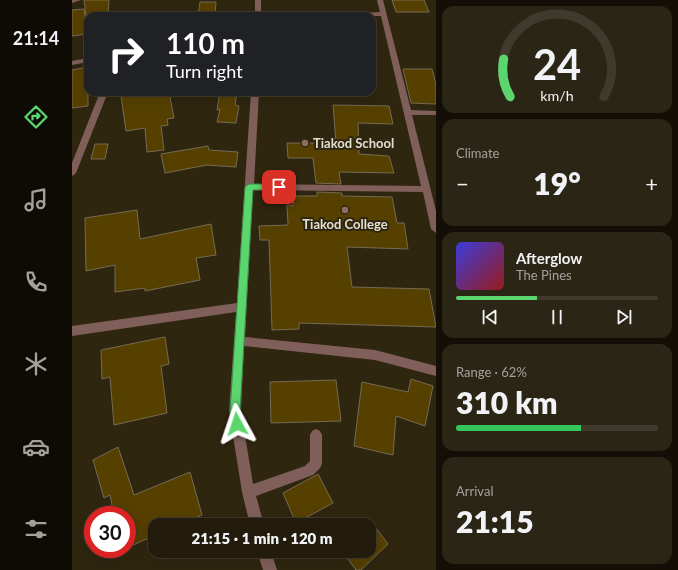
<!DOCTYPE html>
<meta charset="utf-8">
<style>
:root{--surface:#231c0c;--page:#2b2515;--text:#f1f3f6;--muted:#a3a19d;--line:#403a2d;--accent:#5bd56e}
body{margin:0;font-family:Lato,sans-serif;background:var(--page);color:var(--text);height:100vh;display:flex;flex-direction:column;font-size:15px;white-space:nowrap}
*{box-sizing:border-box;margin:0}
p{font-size:13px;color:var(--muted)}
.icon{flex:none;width:22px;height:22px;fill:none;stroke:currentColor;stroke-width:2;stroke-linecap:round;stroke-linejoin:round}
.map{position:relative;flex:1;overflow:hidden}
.sheet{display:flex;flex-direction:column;gap:6px;padding:6px;background:#130f07;width:242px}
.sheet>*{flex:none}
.top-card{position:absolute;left:12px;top:12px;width:292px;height:84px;border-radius:12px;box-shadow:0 4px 16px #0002,0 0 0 1px var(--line);background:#202124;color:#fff;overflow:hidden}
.speed{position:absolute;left:12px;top:506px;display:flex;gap:8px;font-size:20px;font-weight:700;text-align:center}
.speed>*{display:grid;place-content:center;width:52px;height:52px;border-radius:50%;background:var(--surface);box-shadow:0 4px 16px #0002,0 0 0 1px var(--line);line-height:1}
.speed .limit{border:6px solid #d22;background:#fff;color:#111}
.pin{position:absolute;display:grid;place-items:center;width:34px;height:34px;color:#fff;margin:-17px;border-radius:8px;box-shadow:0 2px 6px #0006}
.me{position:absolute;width:44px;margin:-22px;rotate:355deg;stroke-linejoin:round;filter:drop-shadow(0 0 3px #0008)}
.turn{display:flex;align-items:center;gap:14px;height:84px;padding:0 16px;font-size:18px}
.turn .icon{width:52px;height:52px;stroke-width:2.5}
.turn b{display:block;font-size:28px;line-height:34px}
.big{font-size:30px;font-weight:800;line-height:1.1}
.sheet .widget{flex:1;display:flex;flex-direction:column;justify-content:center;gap:6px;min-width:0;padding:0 14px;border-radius:12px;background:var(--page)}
.sheet .dial{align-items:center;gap:0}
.dial svg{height:104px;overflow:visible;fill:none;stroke:var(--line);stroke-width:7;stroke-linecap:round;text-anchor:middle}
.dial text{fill:var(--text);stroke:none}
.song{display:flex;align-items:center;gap:12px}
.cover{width:48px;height:48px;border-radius:6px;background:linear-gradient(135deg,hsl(240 70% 55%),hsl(0 70% 35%))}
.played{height:4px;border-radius:2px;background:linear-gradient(90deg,var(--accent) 40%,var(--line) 40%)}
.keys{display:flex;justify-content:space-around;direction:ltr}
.heat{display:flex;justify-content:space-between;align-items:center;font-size:22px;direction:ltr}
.charge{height:6px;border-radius:3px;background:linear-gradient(90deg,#34c759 62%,var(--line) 0)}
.trip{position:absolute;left:76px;top:518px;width:228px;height:40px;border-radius:12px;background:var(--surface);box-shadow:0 4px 16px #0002,0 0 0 1px var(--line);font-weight:800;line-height:40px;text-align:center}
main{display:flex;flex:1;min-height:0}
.dock{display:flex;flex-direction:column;width:72px;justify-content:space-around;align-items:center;background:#0e0b05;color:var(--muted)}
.dock .icon{width:28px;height:28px}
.dock .current{color:var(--accent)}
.dock b{font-size:18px;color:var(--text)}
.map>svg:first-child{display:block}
.building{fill:#564000;stroke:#766b53}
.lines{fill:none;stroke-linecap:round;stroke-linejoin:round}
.minor{fill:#805f5a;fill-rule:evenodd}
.route{fill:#5bd56e;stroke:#3b8a48}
.education-dot{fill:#8d6e63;stroke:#2f2610;stroke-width:1.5}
.labels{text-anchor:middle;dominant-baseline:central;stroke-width:4;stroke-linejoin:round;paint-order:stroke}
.poi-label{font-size:13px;font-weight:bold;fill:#e4ded1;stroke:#2f2610;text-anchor:start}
</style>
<main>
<nav class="dock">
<b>21:14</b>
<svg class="icon current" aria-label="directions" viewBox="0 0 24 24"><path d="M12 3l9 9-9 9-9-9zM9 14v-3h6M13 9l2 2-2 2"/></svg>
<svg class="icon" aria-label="music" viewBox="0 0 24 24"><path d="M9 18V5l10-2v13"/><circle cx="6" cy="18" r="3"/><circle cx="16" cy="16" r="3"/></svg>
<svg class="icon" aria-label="phone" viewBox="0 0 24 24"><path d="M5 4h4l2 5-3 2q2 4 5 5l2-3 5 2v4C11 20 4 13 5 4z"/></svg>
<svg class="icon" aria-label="climate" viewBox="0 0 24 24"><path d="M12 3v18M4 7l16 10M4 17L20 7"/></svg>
<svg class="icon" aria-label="car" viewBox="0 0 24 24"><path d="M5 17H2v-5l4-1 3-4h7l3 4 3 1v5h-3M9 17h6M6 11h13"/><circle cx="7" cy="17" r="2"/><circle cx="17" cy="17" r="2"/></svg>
<svg class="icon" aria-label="filters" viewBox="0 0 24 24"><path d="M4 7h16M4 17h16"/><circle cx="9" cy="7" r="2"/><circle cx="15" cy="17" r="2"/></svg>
</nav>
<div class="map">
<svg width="364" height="570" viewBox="0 0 364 570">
<rect width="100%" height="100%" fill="#2f2610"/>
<!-- building -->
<g class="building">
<polygon points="12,0 37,0 36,16 14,16"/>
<polygon points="320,0 352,0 357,12 324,12"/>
<polygon points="128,2 144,2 143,16 126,16"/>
<polygon points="12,9 16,34 0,36 0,10"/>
<polygon points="16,67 16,106 0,108 0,70"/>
<polygon points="331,69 360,69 364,85 364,104 339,103"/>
<polygon points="82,92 97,92 102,118 95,119 96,125 89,126 92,150 75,152 73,128 54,131 49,96"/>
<polygon points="148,92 165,92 163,105 167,106 164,123 145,122 148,109 145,110"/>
<polygon points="261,105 317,106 321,124 286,123 287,154 317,156 322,173 267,172 269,184 244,183 241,158 216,158 215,143 264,143"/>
<polygon points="23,144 36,144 33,159 19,159"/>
<polygon points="136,146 137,150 166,152 164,167 135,165 93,173 89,154"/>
<polygon points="245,192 270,193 270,196 320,197 325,223 332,223 336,249 275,247 280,287 357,289 364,327 227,323 227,329 200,330 197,240 188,240 187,226 216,225 215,205 221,206 221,196 245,196"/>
<polygon points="65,210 68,239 139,224 144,255 124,258 128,280 73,291 73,288 43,292 43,265 14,271 13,218"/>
<polygon points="93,337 97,364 89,366 95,413 42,425 38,377 30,379 29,350"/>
<polygon points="339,379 361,386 353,426 324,416 321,455 282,446 290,382 336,392"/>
<polygon points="264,380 269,421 199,423 198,382"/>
<polygon points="46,447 62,495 118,472 130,515 107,525 83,525 83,535 55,548 55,515 42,515 38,495 32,498 21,460"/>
<polygon points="246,474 261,503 224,523 211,493"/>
<polygon points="297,519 316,544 289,570 284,570 270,551 297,551"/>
</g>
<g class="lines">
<!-- minor -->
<g class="minor">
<polygon points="0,0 9,0 0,3"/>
<rect x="183" y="0" width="6" height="16"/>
<polygon points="305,0 311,0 339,110 364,111 364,115 340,115 364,211 364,233 359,229 351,192 181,190 173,337 303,350 364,366 364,376 303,360 172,346 169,411 181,484 233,466 238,461 238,435 240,431 244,429 248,431 250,435 250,464 248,468 241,475 184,496 192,525 178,525 170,492 157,411 164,312 0,336 0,326 165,303 179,92 187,92 182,184 349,186 309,16 269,16 272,14 308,12"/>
<polygon points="16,58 16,62 0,65 0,61"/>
<polygon points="28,92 36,92 4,173 0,176 0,163"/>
<polygon points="185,551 199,551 205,570 191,570"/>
</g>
</g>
<!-- route -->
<polygon class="route" points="177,184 207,184 211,187 207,190 181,190 168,411 171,424 169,428 165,430 161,428 158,411 173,187"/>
<!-- markers -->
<g class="education-dot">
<circle cx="233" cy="143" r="4"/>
<circle cx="273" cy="210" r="4"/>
</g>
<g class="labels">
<!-- poi labels -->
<g class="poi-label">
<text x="241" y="143">Tiakod School</text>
<text x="273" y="224" text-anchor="middle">Tiakod College</text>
</g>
</g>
</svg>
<div class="speed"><div class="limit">30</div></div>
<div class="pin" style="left:207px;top:187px;background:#d93025"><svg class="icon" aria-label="arrive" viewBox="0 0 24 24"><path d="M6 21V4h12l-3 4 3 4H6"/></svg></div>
<svg class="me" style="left:165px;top:424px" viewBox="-20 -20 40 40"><path d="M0-17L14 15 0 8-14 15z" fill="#5bd56e" stroke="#fff" stroke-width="4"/></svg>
<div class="trip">21:15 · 1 min · 120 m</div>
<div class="top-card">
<div class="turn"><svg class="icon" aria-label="right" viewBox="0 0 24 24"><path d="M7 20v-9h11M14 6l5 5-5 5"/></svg><div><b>110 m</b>Turn right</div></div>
</div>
</div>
<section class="sheet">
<div class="widget dial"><svg viewBox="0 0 100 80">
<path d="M14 69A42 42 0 1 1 86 69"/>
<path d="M14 69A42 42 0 0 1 9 40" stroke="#5bd56e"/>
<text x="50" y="56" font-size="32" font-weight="700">24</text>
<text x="50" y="72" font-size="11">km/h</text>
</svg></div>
<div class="widget"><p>Climate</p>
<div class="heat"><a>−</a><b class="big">19°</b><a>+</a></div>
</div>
<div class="widget">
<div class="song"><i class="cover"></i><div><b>Afterglow</b><p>The Pines</p></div></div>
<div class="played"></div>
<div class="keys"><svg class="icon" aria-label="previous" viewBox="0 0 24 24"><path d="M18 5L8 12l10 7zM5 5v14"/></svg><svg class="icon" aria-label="pause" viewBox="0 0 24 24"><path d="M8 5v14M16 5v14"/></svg><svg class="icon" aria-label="next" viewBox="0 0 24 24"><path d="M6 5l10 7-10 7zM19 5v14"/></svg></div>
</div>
<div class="widget"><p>Range · 62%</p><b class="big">310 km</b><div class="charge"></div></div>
<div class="widget"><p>Arrival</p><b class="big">21:15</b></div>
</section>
</main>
